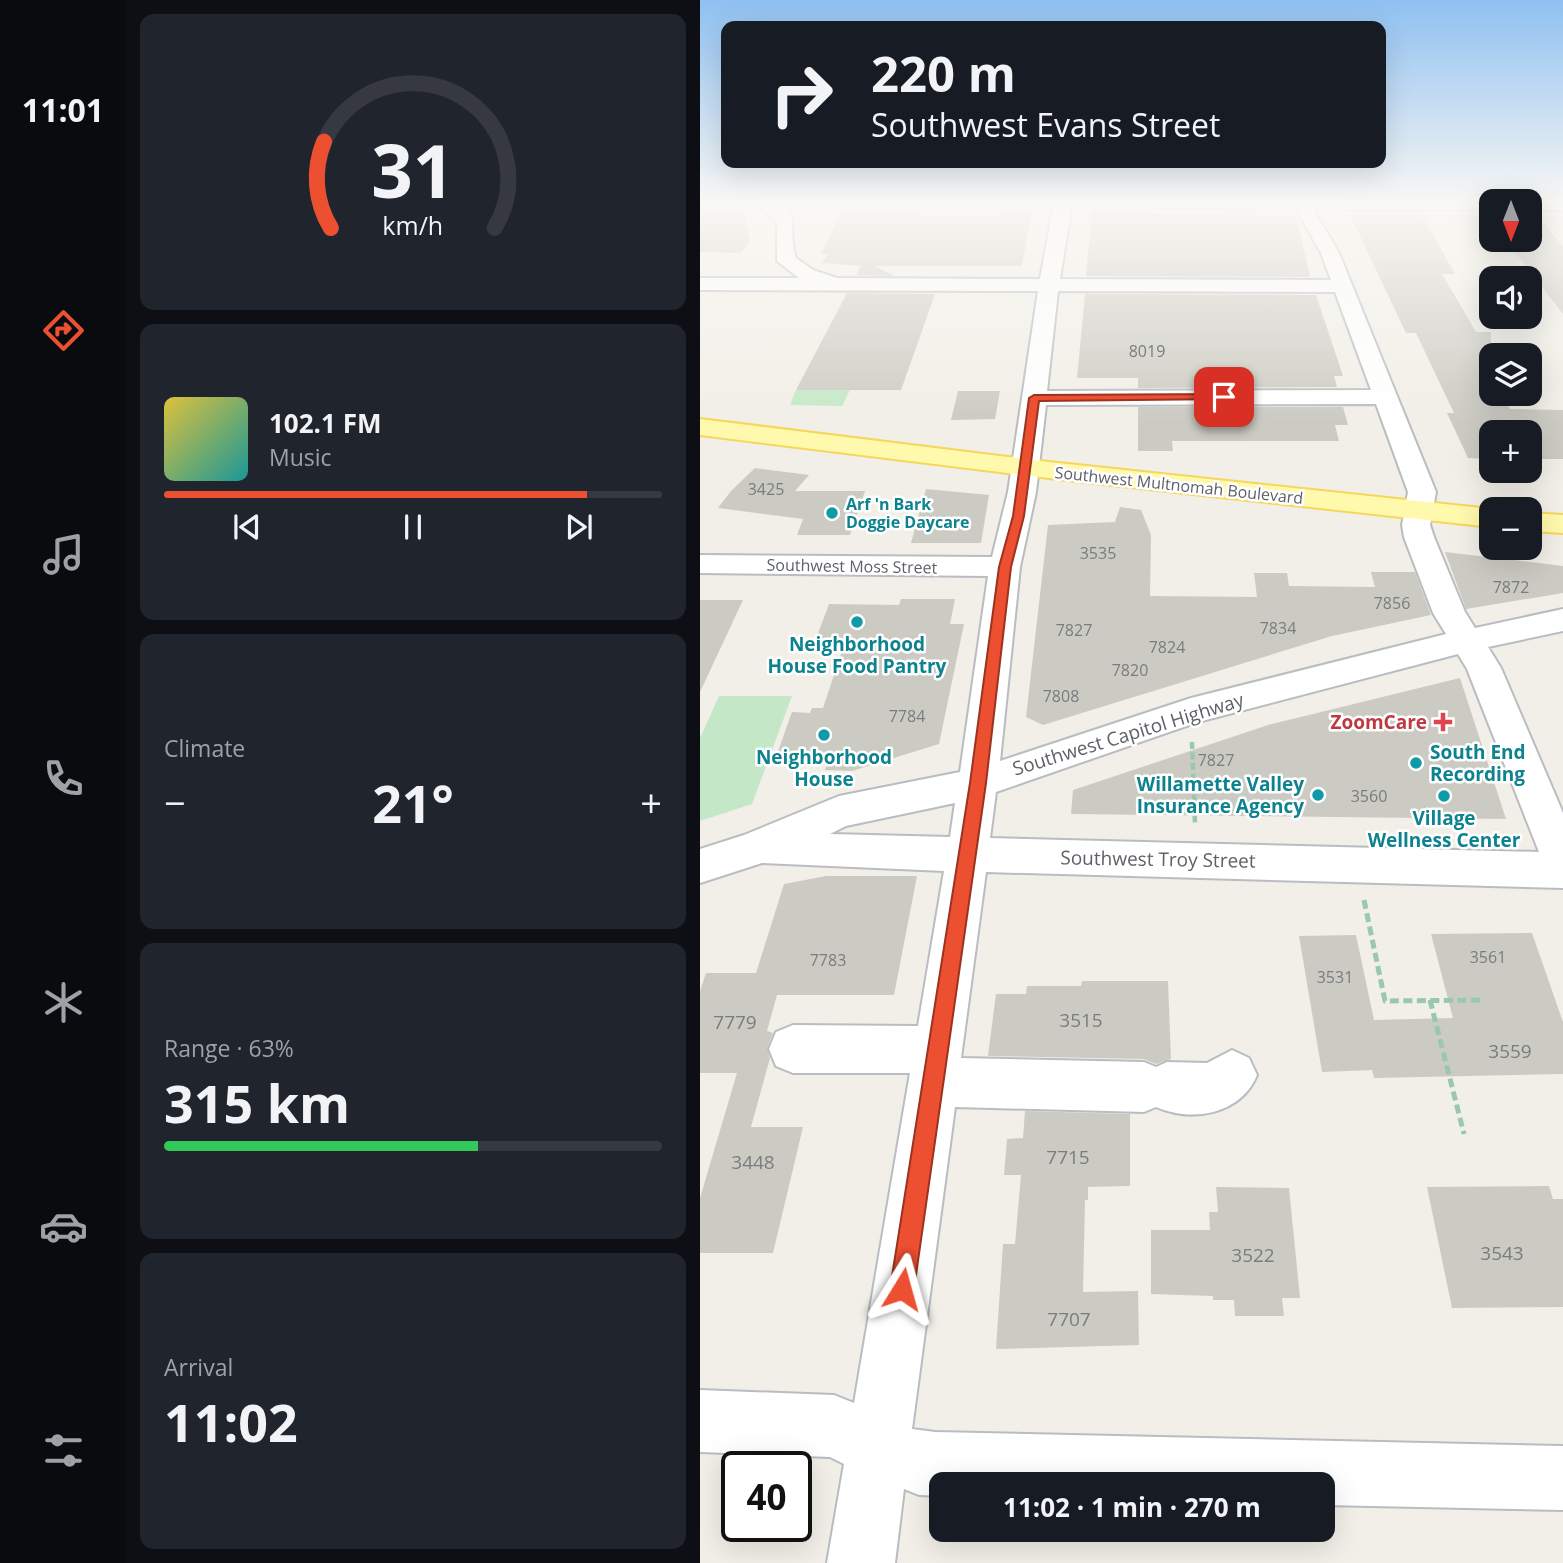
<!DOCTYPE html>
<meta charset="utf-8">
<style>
:root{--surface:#171b24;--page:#20242c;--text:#f1f3f6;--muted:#9ea1a6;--line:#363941;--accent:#ed4f31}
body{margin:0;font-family:"Open Sans",sans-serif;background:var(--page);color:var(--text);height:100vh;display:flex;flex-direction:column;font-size:26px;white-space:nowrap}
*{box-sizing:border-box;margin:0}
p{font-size:23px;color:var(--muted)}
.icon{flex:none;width:38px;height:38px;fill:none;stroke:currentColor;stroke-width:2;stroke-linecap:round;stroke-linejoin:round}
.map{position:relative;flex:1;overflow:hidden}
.details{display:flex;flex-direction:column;gap:14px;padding:14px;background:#0d0f14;width:574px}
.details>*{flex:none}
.guide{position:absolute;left:21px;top:21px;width:665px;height:147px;border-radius:14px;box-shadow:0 7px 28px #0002;background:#171b24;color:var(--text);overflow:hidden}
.needle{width:46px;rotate:180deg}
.fabs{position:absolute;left:779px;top:189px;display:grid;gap:14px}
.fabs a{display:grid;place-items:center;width:63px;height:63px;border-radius:14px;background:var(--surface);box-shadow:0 7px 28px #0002;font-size:35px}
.speed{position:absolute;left:21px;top:1451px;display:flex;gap:14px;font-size:35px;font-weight:700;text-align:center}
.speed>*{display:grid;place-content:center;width:91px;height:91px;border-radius:50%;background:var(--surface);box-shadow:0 7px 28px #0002;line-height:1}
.speed .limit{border:4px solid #111;border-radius:10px;background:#fff;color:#111}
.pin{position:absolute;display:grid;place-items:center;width:60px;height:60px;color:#fff;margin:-30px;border-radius:14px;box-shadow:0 4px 10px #0006}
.me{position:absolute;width:77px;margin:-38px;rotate:8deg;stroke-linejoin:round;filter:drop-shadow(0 0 5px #0008)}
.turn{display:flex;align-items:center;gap:24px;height:147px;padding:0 35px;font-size:32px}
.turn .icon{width:91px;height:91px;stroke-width:2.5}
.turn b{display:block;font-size:49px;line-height:60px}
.big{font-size:52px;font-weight:700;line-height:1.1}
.details .widget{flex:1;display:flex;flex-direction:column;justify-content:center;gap:10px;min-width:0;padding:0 24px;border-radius:14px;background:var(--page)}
.details .dial{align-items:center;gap:0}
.dial svg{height:182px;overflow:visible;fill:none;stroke:var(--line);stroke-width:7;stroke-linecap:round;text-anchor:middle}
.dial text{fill:var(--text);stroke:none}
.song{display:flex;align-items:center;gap:21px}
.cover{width:84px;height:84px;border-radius:10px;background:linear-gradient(135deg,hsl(50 70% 55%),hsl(180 70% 35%))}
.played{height:7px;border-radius:4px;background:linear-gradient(90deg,var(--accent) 85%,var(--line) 85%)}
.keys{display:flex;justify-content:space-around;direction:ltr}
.heat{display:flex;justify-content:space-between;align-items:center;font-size:38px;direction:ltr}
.charge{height:10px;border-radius:5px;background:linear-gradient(90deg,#34c759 63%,var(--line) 0)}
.trip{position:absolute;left:229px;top:1472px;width:406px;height:70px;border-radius:14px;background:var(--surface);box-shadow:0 7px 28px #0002;font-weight:700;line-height:70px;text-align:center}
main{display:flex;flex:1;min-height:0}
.dock{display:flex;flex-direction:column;width:126px;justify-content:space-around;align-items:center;background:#090b0e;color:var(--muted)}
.dock .icon{width:49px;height:49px}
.dock .active{color:var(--accent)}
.dock b{font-size:32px;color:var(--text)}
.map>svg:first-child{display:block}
.green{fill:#c4e8c7}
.building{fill:#cccbc3}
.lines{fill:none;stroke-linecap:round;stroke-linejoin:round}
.minor-casing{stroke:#b9bcc1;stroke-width:4}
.major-casing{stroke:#f5d75c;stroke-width:4}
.path-far1{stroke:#9ac8ab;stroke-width:4.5;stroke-dasharray:7 3.5;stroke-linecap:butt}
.path{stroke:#9ac8ab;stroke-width:5;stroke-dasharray:9 4.5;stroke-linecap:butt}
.minor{fill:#fff;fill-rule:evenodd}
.major{fill:#fff9ae;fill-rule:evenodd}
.route{fill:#ed4f31;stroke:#9a3320;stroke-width:2}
.culture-dot{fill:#0f9aa8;stroke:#fff;stroke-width:2.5}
.health-dot{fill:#e0444e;stroke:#fff;stroke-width:2.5}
.labels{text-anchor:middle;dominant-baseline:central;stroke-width:5;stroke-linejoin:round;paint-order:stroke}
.number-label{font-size:16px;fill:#7a7c7f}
.far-street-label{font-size:16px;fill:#5e6268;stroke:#fff}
.far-culture-label{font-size:16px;font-weight:bold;fill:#0d838f;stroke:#fff;text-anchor:start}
.culture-label{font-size:19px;font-weight:bold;fill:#0d838f;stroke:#fff}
.health-label{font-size:19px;font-weight:bold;fill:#be3a42;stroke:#fff;text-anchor:end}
.street-label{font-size:19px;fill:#5e6268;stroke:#fff}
.near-number-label{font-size:19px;fill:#7a7c7f}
</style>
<main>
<nav class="dock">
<b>11:01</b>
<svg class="icon active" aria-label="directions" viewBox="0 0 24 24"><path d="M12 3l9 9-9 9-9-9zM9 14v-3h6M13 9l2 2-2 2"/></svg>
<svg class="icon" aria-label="music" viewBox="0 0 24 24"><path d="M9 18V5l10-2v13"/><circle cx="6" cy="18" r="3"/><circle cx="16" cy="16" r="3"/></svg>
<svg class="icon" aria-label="phone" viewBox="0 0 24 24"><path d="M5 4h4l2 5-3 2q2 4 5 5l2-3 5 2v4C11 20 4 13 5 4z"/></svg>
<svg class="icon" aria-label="climate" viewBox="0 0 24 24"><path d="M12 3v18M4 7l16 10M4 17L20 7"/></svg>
<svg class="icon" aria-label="car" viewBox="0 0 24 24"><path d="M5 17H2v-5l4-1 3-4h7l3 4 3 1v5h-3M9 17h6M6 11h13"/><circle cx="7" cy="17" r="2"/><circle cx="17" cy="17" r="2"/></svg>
<svg class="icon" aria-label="filters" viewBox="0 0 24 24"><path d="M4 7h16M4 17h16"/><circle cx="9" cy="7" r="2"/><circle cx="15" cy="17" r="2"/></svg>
</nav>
<section class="details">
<div class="widget dial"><svg viewBox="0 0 100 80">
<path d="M14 69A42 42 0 1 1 86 69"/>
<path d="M14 69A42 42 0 0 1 11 31" stroke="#ed4f31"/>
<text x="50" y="56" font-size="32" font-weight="700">31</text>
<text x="50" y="72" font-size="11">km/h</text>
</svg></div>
<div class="widget">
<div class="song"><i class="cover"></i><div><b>102.1 FM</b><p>Music</p></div></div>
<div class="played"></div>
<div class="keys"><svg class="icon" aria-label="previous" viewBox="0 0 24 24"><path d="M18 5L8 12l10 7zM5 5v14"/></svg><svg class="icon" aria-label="pause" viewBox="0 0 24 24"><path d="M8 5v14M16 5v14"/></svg><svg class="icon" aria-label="next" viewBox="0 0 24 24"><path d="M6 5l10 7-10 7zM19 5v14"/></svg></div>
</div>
<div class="widget"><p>Climate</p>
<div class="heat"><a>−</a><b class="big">21°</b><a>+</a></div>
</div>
<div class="widget"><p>Range · 63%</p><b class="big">315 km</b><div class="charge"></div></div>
<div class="widget"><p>Arrival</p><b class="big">11:02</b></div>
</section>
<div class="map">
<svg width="863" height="1563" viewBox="0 0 863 1563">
<rect width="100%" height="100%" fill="#f1efe7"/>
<!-- green -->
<g class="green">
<polygon points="96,390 150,390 142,406 90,405"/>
<polygon points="19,696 92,696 52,804 0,821 0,738"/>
</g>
<!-- building -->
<g class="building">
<polygon points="0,211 44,211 50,241 41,253 0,252"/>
<polygon points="304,211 332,211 322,266 174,266 195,276 156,275 161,266 122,263 128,254 121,254 140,213 222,212 220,216 303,215"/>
<polygon points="392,211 596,216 610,277 386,276"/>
<polygon points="650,215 722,215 755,274 742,274 776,332 791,332 791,394 801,394 810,409 863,410 863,459 830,459 830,432 791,432 791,459 768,458 747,413 754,413 716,333 706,333"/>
<polygon points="830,216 837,216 863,246 863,314 819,257 809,247 796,247 774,217 791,217 791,240 830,240"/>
<polygon points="147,293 235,294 201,390 96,390"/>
<polygon points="385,294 616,295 643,376 634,376 637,387 438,388 438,378 377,378"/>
<polygon points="258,391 300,391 295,419 251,420"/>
<polygon points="438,407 643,407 648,425 635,425 639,441 472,441 473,451 438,451"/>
<polygon points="55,468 109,475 95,491 165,491 150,535 97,535 103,519 18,508 31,491"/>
<polygon points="226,489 289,495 281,543 211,543"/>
<polygon points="420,507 441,510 451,535 450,596 557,597 554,573 587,573 589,586 675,587 671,572 715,572 731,615 632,636 343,725 326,717 348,525 415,522"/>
<polygon points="745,552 863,566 863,593 766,609"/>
<polygon points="201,599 255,599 250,624 264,624 239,744 152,771 125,770 130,758 76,757 92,712 110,713 112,708 123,708 146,639 116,639 129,604 199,605"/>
<polygon points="0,600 43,600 0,692"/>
<polygon points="760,678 806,819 371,814 373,790 568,725"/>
<polygon points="126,876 217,876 194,995 77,995 67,1031 73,1033 67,1048 70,1058 51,1127 103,1127 73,1253 0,1253 0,1198 37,1073 0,1073 0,991 6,973 56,973 84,884"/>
<polygon points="832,933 863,1022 863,1074 674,1078 672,1070 622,1072 599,936 656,935 674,1020 753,1018 731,934"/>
<polygon points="382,981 468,981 471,1059 456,1064 444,1059 288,1056 296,994 326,994 327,986 381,986"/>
<polygon points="325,1111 430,1114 430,1186 388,1187 388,1200 385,1200 383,1292 438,1291 439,1345 296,1349 303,1244 315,1244 321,1175 304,1175 307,1139 323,1138"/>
<polygon points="849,1186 853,1199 863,1199 863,1307 752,1308 727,1187"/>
<polygon points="516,1187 589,1188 600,1298 582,1298 584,1316 535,1316 534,1300 513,1300 513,1296 451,1294 451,1230 510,1230 509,1212 518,1212"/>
</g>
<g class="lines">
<defs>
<g id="minor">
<path d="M56 203C109 203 85 225 96 258L113 270 137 278 340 279 354 203H372L360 279 631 280 621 253 596 209 452 208 444 203H791V210L613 209 639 253 736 492 730 525 734 537 765 612 775 628 863 609V631L788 647 801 668 863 813V888L286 872 261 1058 444 1062 456 1067 467 1062 507 1063 532 1050 549 1058 557 1075C541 1114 493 1123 456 1107L444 1112 255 1107 212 1429 235 1432 863 1446V1510L623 1505V1484H242V1496L219 1495 204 1489 195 1563H127L144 1464 130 1457 0 1452V1390L134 1395 154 1403 210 1073H93L76 1066 69 1049 76 1032 93 1025 218 1026 244 871 62 863 0 883V849L44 835 139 796 260 772 288 576 0 573V555L292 557 308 492 338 291 0 290V278H99L77 261V222ZM358 291 635 292 671 390 347 391ZM676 404 708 492 702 525 704 537 733 613 746 634 491 698 300 761 320 567 336 492 346 405ZM758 654 767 669 839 852 290 838 296 792 498 722ZM255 803 250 837 130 834 146 826Z"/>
<rect x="830" y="203" width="33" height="7"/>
</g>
<g id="major">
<polygon points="0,419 349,462 791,509 791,527 349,478 0,435"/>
<polygon points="830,513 863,515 863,533 830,531"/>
</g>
</defs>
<!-- minor casing -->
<use href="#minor" class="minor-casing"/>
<!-- major casing -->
<use href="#major" class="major-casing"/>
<!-- path-far1 -->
<polyline class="path-far1" points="492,742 495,824"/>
<!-- path -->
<g class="path">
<polyline points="664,900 685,1001 784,1000"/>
<polyline points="730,1000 764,1134"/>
</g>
<!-- minor -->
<use href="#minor" class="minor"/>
<!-- major -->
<use href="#major" class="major"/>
</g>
<!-- sky -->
<linearGradient id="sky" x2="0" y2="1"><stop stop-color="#8fc0f1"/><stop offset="0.48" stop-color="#f9f8f4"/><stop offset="1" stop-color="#f9f8f4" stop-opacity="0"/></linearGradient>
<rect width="863" height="422" fill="url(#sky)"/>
<!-- route -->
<polygon class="route" points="524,394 527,399 339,401 324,516 311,567 286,783 214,1289 210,1297 202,1301 193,1297 190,1289 270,783 299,567 313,516 329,398 334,395"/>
<!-- markers -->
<g class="culture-dot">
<circle cx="132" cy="513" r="7"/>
<circle cx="157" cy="622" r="7"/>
<circle cx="124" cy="735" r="7"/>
<circle cx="716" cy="763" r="7"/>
<circle cx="618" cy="795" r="7"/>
<circle cx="744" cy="796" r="7"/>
</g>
<path class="health-dot" d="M739.5 711.5h7v7h7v7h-7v7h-7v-7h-7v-7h7z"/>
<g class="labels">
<!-- number labels -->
<g class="number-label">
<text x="447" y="351">8019</text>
<text x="66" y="489">3425</text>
<text x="398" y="553">3535</text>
<text x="811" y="587">7872</text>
<text x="692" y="603">7856</text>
<text x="578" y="628">7834</text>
<text x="374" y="630">7827</text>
<text x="467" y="647">7824</text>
<text x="430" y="670">7820</text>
<text x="361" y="696">7808</text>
<text x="207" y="716">7784</text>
<text x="516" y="760">7827</text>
<text x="669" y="796">3560</text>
<text x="788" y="957">3561</text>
<text x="128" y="960">7783</text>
<text x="635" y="977">3531</text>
</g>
<!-- far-street labels -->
<g class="far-street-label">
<text transform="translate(479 485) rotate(6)">Southwest Multnomah Boulevard</text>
<text transform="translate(152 566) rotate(1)">Southwest Moss Street</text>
</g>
<!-- far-culture labels -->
<g class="far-culture-label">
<text x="146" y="504">Arf 'n Bark<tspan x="146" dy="18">Doggie Daycare</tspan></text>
</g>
<!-- culture labels -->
<g class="culture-label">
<text x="157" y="644">Neighborhood<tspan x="157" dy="22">House Food Pantry</tspan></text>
<text x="730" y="752" text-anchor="start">South End<tspan x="730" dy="22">Recording</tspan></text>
<text x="124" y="757">Neighborhood<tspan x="124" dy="22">House</tspan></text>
<text x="604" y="784" text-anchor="end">Willamette Valley<tspan x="604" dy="22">Insurance Agency</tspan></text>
<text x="744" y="818">Village<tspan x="744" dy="22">Wellness Center</tspan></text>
</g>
<!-- health labels -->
<g class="health-label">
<text x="727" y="722">ZoomCare</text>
</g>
<!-- street labels -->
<g class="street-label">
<text transform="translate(428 734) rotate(-17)">Southwest Capitol Highway</text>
<text transform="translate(458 859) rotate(1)">Southwest Troy Street</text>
</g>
<!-- near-number labels -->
<g class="near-number-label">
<text x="381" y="1020">3515</text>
<text x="35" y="1022">7779</text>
<text x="810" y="1051">3559</text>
<text x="368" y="1157">7715</text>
<text x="53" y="1162">3448</text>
<text x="802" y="1253">3543</text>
<text x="553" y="1255">3522</text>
<text x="369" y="1319">7707</text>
</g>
</g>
</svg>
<div class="fabs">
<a><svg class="needle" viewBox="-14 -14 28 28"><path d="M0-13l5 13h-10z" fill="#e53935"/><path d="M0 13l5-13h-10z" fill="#9ea1a6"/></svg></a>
<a><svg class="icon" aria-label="sound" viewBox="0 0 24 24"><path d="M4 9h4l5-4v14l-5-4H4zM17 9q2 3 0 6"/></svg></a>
<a><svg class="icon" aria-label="layers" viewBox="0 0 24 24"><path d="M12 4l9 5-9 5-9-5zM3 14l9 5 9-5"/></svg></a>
<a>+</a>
<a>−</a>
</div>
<div class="speed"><div class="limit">40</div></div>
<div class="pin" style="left:524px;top:397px;background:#d93025"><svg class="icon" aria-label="arrive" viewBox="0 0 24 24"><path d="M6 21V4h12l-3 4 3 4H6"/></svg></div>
<svg class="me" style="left:202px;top:1289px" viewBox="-20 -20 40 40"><path d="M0-17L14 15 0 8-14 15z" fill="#ed4f31" stroke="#fff" stroke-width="4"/></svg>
<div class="trip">11:02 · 1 min · 270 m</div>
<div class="guide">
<div class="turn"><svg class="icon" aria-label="right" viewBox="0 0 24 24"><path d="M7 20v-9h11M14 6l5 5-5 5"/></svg><div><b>220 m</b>Southwest Evans Street</div></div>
</div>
</div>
</main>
